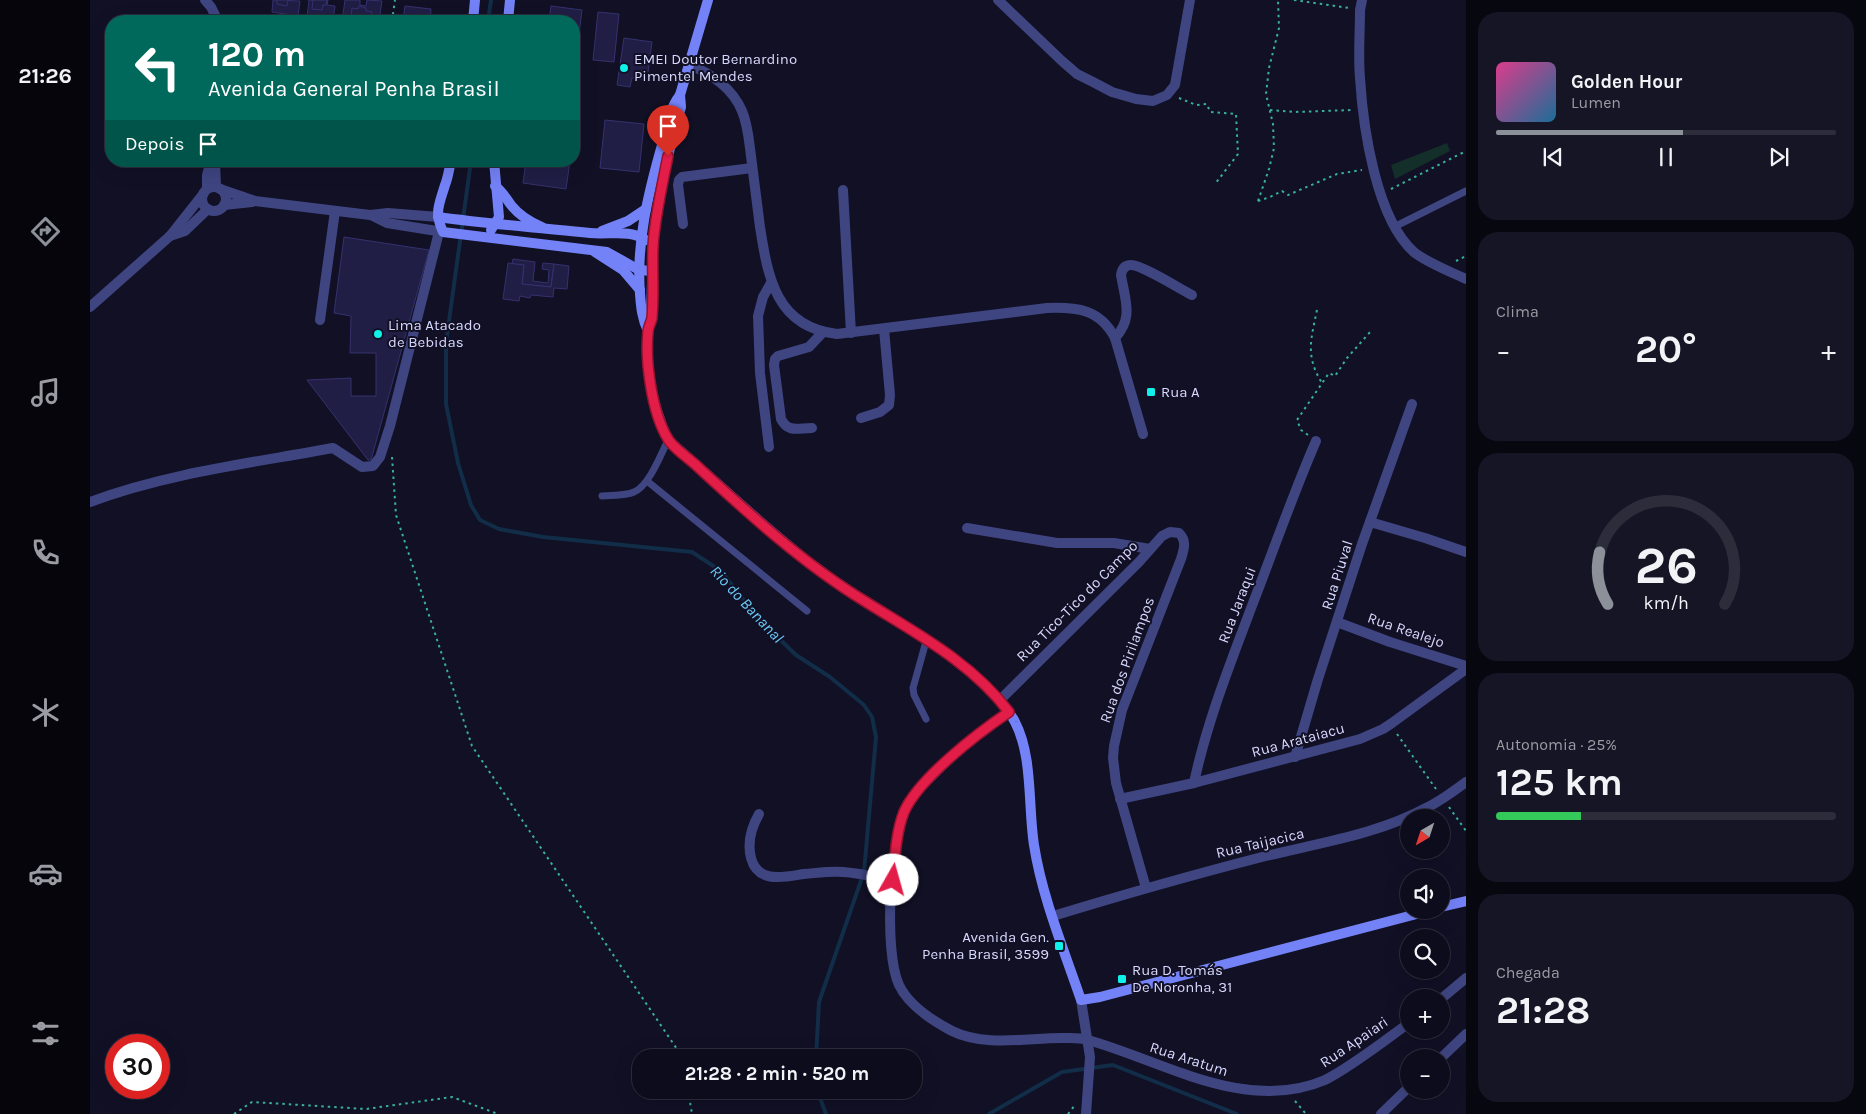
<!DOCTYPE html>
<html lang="pt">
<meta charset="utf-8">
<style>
:root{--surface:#0d0c1c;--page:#161525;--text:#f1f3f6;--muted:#9a9ba3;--line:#2d2c3b;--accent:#8c9099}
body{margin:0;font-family:Karla,sans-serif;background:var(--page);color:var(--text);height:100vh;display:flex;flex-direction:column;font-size:19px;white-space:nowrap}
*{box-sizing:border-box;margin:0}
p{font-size:16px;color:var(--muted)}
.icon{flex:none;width:28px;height:28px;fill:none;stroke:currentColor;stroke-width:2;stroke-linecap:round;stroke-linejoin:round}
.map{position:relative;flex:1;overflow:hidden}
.side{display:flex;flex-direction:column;gap:12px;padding:12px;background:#07070f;width:400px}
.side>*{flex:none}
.top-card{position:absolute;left:15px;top:15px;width:475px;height:152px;border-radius:20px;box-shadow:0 5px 20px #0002,0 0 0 1px var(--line);background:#00695c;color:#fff;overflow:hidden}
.needle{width:32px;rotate:219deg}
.tools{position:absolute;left:1310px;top:809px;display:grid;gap:10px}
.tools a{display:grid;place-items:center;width:50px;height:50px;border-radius:50%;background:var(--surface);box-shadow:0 5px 20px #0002,0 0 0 1px var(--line);font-size:25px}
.speed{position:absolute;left:15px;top:1034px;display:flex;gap:10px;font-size:25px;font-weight:700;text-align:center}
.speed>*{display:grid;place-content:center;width:65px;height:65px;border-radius:50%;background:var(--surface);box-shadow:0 5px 20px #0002,0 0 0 1px var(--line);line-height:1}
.speed .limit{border:8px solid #d22;background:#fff;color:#111}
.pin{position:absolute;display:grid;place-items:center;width:42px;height:42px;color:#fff;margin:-51px -21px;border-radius:50% 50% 50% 0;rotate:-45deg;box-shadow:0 0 5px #0007}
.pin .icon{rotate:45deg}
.me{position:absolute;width:55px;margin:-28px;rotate:7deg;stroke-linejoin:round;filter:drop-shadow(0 0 4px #0008)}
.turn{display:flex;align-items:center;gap:18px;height:105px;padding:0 20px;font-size:22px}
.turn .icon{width:65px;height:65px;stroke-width:2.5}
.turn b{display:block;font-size:35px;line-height:42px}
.then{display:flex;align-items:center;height:48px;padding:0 20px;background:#0003;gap:10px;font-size:19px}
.big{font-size:38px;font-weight:700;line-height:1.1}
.side .widget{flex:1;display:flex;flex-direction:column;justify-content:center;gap:8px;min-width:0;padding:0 18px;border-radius:20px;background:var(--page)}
.side .dial{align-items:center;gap:0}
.dial svg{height:130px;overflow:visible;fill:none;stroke:var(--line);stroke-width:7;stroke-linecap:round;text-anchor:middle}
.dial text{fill:var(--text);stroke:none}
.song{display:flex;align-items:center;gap:15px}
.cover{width:60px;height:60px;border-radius:8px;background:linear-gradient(135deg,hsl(330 70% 55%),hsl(200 70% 35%))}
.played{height:5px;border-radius:2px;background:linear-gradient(90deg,var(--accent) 55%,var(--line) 55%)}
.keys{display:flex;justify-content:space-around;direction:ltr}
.heat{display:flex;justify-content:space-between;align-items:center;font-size:28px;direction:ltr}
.charge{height:8px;border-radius:4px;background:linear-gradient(90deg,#34c759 25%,var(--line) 0)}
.trip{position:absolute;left:542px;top:1049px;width:290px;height:50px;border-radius:20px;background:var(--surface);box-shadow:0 5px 20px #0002,0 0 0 1px var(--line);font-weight:700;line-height:50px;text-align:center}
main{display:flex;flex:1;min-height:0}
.menu{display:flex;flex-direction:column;width:90px;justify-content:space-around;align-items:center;background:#05050b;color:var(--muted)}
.menu .icon{width:35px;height:35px}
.menu .selected{color:var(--accent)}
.menu b{font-size:22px;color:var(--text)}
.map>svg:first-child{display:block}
.green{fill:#142f2a}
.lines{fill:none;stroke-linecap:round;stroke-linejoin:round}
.stream{stroke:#112d48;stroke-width:4}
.building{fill:#201e45;stroke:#35316f}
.path{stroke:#37b199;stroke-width:2;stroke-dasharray:2.5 4;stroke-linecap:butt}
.lane{stroke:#3e4581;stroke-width:7}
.street{stroke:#3e4581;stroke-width:10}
.secondary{stroke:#7482f7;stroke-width:10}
.route-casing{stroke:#92132f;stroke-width:12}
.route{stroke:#e11d48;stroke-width:9}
.poi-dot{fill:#0ff1e9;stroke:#111025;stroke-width:2}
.labels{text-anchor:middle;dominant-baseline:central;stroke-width:4;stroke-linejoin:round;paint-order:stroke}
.poi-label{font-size:15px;fill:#d7d8fd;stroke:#111025;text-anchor:start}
.street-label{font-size:15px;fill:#d7d8fd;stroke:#111025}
.water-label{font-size:16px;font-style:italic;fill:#6bc9f6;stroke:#111025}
</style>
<main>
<nav class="menu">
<b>21:26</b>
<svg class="icon selected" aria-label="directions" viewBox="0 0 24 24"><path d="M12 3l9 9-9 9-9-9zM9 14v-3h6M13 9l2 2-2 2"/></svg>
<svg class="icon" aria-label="music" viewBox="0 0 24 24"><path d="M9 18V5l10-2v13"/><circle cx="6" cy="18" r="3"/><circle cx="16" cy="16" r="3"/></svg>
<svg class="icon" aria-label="phone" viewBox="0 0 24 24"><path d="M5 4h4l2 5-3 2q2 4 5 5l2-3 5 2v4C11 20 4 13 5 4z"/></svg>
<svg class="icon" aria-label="climate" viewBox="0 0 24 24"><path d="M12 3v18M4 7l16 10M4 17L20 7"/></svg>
<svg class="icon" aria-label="car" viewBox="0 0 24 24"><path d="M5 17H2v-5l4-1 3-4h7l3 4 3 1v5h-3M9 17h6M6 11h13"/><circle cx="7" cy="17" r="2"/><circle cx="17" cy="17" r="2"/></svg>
<svg class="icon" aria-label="filters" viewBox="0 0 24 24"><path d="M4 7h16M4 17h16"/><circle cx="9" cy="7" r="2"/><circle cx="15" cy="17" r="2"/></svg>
</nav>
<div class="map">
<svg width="1376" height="1114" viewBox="0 0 1376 1114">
<rect width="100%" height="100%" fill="#111025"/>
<!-- green -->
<polygon class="green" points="1357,143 1360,151 1305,179 1301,165"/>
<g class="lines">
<!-- stream -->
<g class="stream">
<polyline points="398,21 401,0"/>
<polyline points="381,161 356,343 356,404 368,463 381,505 390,520 409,529 453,537 602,552 631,571 667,617 706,655 740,677 774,705 782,717 786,737 774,872 729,1002 726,1058"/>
<polyline points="727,1090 736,1114"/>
<polyline points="899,1114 972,1072 1023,1065 1147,1114"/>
</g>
</g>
<!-- building -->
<g class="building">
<polygon points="183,0 210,1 208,16 182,12"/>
<polygon points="187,0 201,0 198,0 197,6 187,4"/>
<polygon points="219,0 238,0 237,5 245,6 243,20 217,17"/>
<polygon points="223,0 237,0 236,5 233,5 232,10 222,9"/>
<polygon points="255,0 270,0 270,5 276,6 277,0 292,1 289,21 252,21"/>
<polygon points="269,6 276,8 276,11 282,12 280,21 261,18 262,8 268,9"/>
<polygon points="315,6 341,9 340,21 313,20"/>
<polygon points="461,6 492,10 486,60 484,60 484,21 459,21"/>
<polygon points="508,12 529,14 524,62 503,60"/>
<polygon points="326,15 336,17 336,21 322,21 325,21"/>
<polygon points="534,38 562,42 557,80 542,78 540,87 527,85"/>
<polygon points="515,120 554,124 549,172 510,168"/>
<polygon points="436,161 480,161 476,189 433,183"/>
<polygon points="254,237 339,250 281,460 278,460 217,380 261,378 261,396 286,396 286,353 260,353 261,316 244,313"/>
<polygon points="423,259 445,262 443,281 458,283 459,270 452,269 453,263 464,264 461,287 432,284 434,265 422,264"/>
<polygon points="418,263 434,265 432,284 461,287 464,264 479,266 477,289 464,288 463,297 441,295 440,298 430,296 429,301 413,299"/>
</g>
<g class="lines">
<!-- path -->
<g class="path">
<polyline points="1204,0 1259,8"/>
<polyline points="302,21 305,0"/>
<polyline points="1089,98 1106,105 1117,104 1120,112 1146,114 1148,154 1125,184"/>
<polyline points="1180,110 1204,112 1263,110"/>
<polyline points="1301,189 1376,151"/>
<polyline points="1168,201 1179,169 1184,148 1183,124 1176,94 1179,68 1189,28 1188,0"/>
<polyline points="1168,201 1180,197 1192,191 1198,195 1247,174 1272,170"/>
<polyline points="1366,261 1376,256"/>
<path d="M1227 310C1221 339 1215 356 1232 383"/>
<polyline points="1218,435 1211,430 1207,420 1239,373 1245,376 1257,358 1281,331"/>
<polyline points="302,457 306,515 382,746 593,1058"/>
<polyline points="1307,734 1346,789"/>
<polyline points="1359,807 1376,831"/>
<polyline points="598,1090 602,1114"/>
<polyline points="1205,1101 1216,1114"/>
<polyline points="144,1114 162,1102 276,1109 362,1097 408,1114"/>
<polyline points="978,1114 985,1105"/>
</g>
<!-- lane -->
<g class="lane">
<polyline points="1304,227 1376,191"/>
<polyline points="557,481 717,611"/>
<path d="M512 496C522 495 535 496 544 492 559 486 571 454 578 440"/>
<polyline points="836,719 824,695 823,688 837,638"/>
</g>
<!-- street -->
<g class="street">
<polyline points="115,0 121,7 128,21"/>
<polyline points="908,0 972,61 987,74 1003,82 1022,92 1046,99 1063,101 1077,95 1085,85 1100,0"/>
<path d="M1272 0 1270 10C1270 32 1268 56 1270 78 1273 127 1286 220 1325 253 1340 264 1359 271 1376 279"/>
<path d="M599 65C621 73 643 89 652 111 658 125 659 141 661 156 664 180 667 204 670 227 678 278 686 327 747 334L957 308C987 307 1010 309 1025 338L1053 434"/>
<polyline points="125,161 126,187"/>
<circle cx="124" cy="199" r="12"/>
<polyline points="117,189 117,175 121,161"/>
<polyline points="130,189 165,201 280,215 298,213 348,217"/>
<polyline points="753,190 761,333"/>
<polyline points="134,205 162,202"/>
<polyline points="281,215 297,223 353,232"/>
<polyline points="593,224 588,185 589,180 592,177 662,168"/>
<polyline points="80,236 95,231 118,209"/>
<polyline points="0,307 80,236 114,193"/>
<polyline points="230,320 245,211"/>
<path d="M1025 338C1044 318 1035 300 1031 275 1032 269 1035 265 1041 265 1052 265 1090 289 1102 295"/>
<polyline points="771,418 790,412 799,405 800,395 794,329"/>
<path d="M722 428C708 428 698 433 691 419L684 365 685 359 688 356 719 347 733 332"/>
<polyline points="679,447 670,373 668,316 673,297 681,283"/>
<path d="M0 502C77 473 162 463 243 448L272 467 283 466 290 457 300 426 349 232"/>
<polyline points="1280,522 1335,538 1376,552"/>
<polyline points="877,528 967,543 1024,543 1060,549"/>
<polyline points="1247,622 1300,642 1376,666"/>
<path d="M910 700 1049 562 1072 536 1080 532 1089 533C1097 541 1094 549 1091 559L1032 710 1024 746 1023 758 1026 783 1056 888"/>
<path d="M919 711C892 730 868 750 844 774 835 783 825 792 818 803 800 837 793 950 809 985 819 1006 843 1021 862 1031 894 1047 937 1038 971 1038 980 1038 989 1037 998 1040 1073 1061 1156 1114 1235 1080 1261 1067 1294 1041 1319 1023"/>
<polyline points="1205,757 1228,679 1272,544 1322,404"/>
<path d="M1104 783C1117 721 1141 662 1163 603 1184 549 1203 494 1226 441"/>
<polyline points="1030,799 1104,783 1270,739 1293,729 1302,723 1376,669"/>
<path d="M669 814C661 828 657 842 661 858 668 884 694 877 714 874 727 873 740 871 753 872 769 873 786 877 803 880"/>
<path d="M963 916C1032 895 1102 875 1172 857 1228 843 1287 835 1338 807 1352 800 1364 791 1376 782"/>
<polyline points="1351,999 1376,978"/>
<polyline points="991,1000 1000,1057 996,1114"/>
<polyline points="1351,1058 1376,1034"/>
<polyline points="1291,1114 1319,1087"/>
</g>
<!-- secondary -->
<g class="secondary">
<path d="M618 0 590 95 591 107 578 156 568 206 563 245 561 319C550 355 563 407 578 440 627 482 673 527 724 566 778 608 841 635 891 682 904 694 917 706 925 722 943 756 938 807 944 845 952 897 974 950 991 1000L1010 997 1342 910"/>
<polyline points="383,21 385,0"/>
<polyline points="418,21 420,0"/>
<path d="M361 161C359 169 358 178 355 185 349 205 344 212 353 232L517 252 549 270 562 271"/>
<path d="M405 186C413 192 415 197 421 205 429 215 440 222 452 227"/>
<path d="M348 217C399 224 449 228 500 233 519 235 540 229 556 240"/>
<polyline points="401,230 409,217 404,161"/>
<polyline points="512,231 538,221 556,209"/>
<polyline points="505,252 533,270 550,290"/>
<path d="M558 331C552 319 551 307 550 294 546 243 558 194 572 145 576 128 579 109 590 95"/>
<polyline points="1351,907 1376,901"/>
</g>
</g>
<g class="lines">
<defs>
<path id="route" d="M578 156C572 186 565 216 563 246 562 270 564 294 562 318 561 323 558 327 558 332 555 362 562 413 578 439 583 448 600 459 608 467 660 515 715 565 776 602 827 634 881 662 919 712 888 733 829 778 814 812 806 832 805 857 803 880"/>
</defs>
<!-- route casing -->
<use href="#route" class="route-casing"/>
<!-- route -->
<use href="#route" class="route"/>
</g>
<!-- markers -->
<g class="poi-dot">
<circle cx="534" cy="68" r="5"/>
<circle cx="288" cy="334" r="5"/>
<rect x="1056" y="387" width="10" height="10" rx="2.5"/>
<rect x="964" y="941" width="10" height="10" rx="2.5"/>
<rect x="1027" y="974" width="10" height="10" rx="2.5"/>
</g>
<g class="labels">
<!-- poi labels -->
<g class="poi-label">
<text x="544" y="59">EMEI Doutor Bernardino<tspan x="544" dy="17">Pimentel Mendes</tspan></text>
<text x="298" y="325">Lima Atacado<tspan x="298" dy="17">de Bebidas</tspan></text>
<text x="1071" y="392">Rua A</text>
<text x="959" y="937" text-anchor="end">Avenida Gen.<tspan x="959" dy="17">Penha Brasil, 3599</tspan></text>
<text x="1042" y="970">Rua D. Tomás<tspan x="1042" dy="17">De Noronha, 31</tspan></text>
</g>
<!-- street labels -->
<g class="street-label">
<text transform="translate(1247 575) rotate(-72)">Rua Piuval</text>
<text transform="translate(987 601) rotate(-45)">Rua Tico-Tico do Campo</text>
<text transform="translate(1147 605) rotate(-69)">Rua Jaraqui</text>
<text transform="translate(1316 630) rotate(19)">Rua Realejo</text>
<text transform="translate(1037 660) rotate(-70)">Rua dos Pirilampos</text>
<text transform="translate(1208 740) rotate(-15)">Rua Arataiacu</text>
<text transform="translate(1170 843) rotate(-13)">Rua Taijacica</text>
<text transform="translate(1264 1042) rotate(-34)">Rua Apaiari</text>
<text transform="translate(1099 1059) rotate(18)">Rua Aratum</text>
</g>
<!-- water labels -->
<g class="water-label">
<text transform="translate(657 604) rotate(47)">Rio do Bananal</text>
</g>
</g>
</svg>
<div class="tools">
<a><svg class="needle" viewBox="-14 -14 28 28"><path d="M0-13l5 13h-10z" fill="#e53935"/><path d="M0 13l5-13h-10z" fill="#9a9ba3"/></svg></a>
<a><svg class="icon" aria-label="sound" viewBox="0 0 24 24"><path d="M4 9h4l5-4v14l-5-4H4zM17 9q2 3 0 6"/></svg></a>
<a><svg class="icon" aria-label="search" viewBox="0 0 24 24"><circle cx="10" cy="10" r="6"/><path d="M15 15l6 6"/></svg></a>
<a>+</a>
<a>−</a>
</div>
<div class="speed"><div class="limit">30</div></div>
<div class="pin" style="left:578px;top:156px;background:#d93025"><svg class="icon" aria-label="arrive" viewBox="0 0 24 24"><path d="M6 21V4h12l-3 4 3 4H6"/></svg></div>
<svg class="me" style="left:803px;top:880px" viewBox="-20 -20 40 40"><circle r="19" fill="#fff"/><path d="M0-13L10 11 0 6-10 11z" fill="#e11d48"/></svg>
<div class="trip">21:28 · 2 min · 520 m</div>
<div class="top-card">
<div class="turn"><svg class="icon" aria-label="left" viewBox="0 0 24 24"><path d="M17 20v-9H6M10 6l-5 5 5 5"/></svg><div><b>120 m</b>Avenida General Penha Brasil</div></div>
<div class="then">Depois<svg class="icon" aria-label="arrive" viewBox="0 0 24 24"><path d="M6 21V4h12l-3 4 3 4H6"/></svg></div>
</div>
</div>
<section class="side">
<div class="widget">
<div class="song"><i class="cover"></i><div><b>Golden Hour</b><p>Lumen</p></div></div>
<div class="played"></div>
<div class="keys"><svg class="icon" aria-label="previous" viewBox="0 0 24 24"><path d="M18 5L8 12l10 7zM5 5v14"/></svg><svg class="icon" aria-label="pause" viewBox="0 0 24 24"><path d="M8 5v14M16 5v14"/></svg><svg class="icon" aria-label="next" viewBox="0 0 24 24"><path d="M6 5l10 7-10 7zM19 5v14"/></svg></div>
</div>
<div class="widget"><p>Clima</p>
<div class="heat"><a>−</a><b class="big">20°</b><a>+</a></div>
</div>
<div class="widget dial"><svg viewBox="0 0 100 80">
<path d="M14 69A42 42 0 1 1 86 69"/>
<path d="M14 69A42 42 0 0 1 9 37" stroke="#8c9099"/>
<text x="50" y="56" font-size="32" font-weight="700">26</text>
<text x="50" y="72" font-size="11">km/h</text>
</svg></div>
<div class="widget"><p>Autonomia · 25%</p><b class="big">125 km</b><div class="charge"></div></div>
<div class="widget"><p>Chegada</p><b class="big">21:28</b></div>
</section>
</main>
